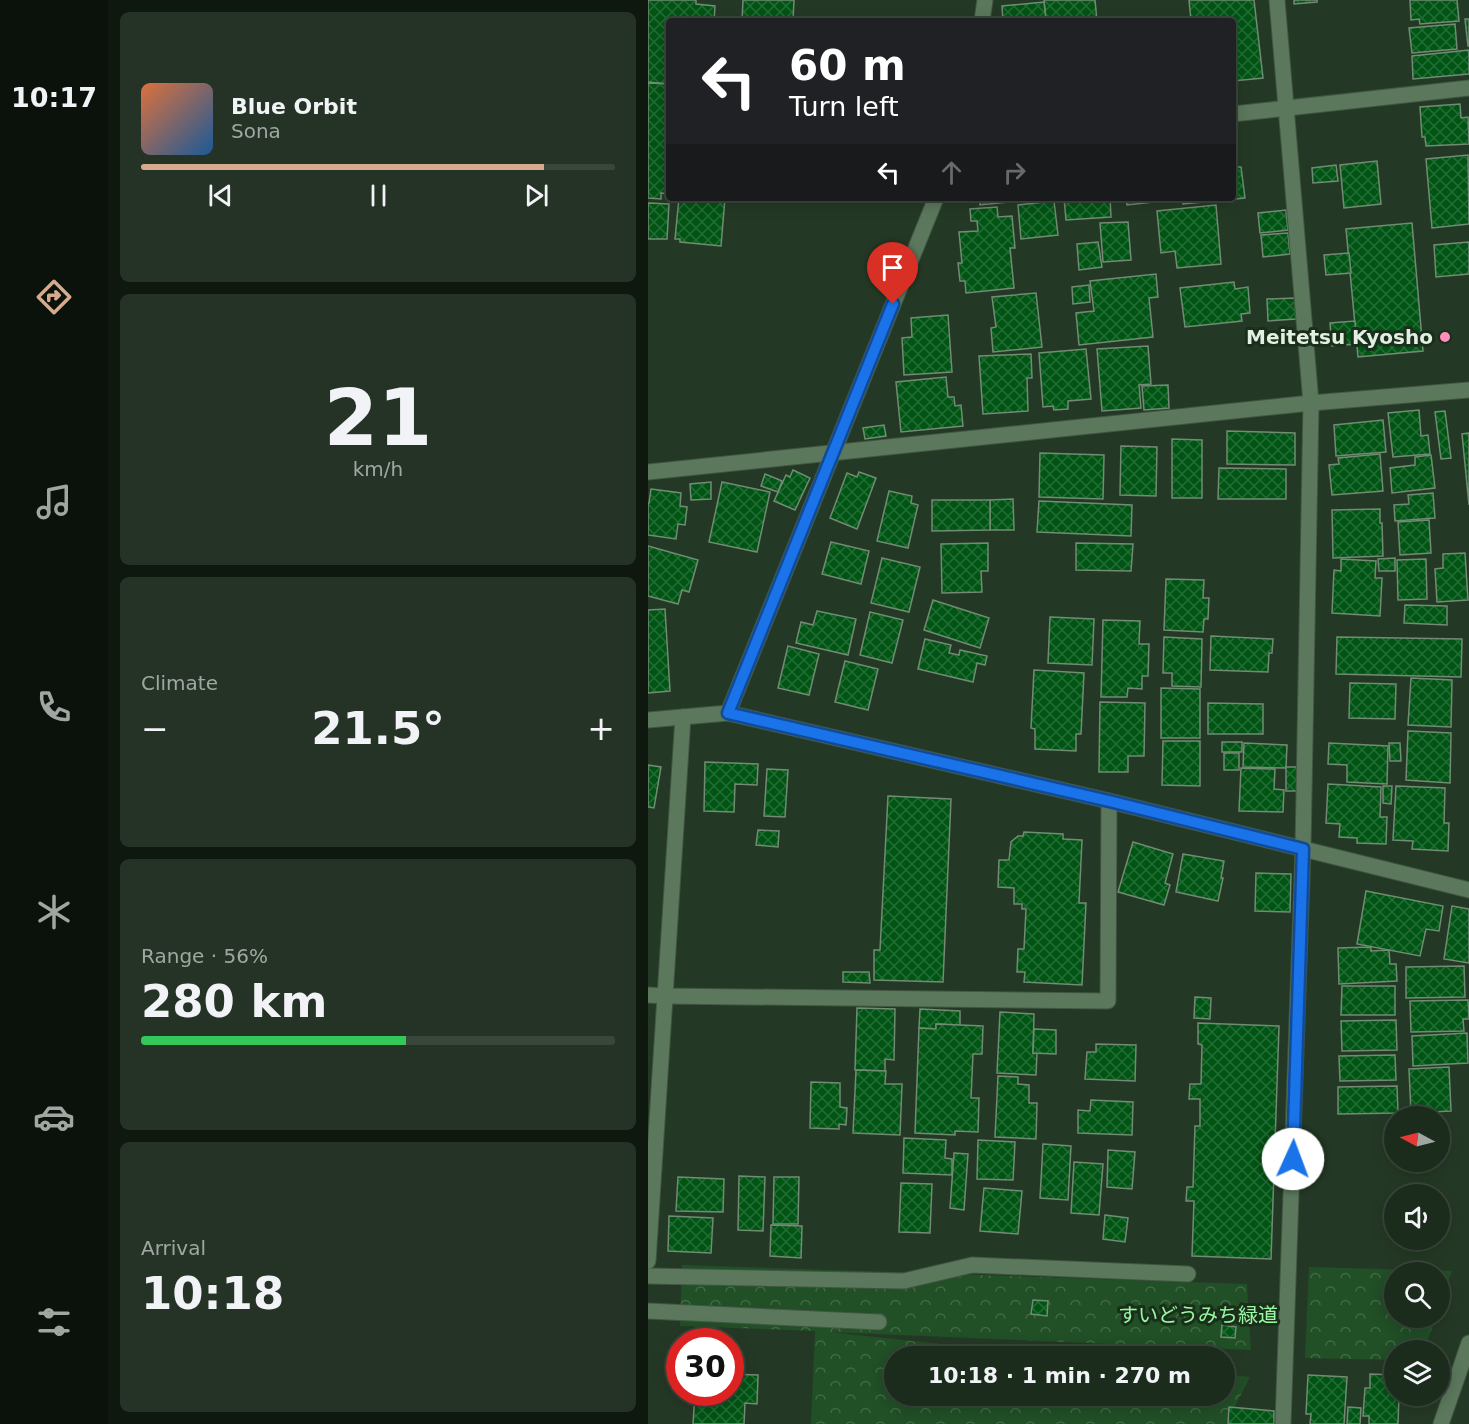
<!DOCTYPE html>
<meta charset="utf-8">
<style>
:root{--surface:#1b2b1c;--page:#243325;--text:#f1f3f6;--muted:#a0a7a3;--line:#39473b;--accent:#d6ab8b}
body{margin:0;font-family:"DejaVu Sans","Noto Sans JP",sans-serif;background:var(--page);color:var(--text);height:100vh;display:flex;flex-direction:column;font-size:22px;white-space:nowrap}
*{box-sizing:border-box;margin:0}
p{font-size:20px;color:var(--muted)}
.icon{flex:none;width:33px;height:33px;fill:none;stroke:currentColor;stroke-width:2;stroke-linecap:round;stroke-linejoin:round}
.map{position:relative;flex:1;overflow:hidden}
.sheet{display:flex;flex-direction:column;gap:12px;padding:12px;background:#0f180f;width:540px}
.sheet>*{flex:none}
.banner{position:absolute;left:18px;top:18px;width:570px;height:183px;border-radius:6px;box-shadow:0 3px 15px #0003,0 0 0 2px var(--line);background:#202124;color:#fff;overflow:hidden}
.needle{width:39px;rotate:277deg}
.buttons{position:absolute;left:736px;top:1106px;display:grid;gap:12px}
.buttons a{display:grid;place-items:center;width:66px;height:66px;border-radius:50%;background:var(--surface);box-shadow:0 3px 15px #0003,0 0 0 2px var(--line);font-size:30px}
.speed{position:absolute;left:18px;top:1328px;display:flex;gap:12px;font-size:30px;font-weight:700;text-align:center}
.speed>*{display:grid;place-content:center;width:78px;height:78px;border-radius:50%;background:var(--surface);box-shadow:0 3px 15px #0003,0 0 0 2px var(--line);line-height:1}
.speed .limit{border:9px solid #d22;background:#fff;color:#111}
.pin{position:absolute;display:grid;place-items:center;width:51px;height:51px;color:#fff;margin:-62px -26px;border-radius:50% 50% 50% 0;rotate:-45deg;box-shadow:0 0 6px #0007}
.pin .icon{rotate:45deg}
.me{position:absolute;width:66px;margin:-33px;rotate:2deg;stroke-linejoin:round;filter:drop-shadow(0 0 4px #0008)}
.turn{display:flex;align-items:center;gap:21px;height:126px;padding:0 24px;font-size:27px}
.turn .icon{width:78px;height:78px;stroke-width:2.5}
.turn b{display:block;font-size:42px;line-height:51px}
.lanes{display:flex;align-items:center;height:57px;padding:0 24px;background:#0003;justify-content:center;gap:30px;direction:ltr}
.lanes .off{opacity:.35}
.big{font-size:45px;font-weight:800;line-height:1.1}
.sheet .card{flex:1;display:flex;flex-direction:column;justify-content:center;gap:9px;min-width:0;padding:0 21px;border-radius:9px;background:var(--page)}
.sheet .dial{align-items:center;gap:0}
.dial b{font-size:78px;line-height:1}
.song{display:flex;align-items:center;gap:18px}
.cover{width:72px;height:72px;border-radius:9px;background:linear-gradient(135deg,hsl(20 70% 55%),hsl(210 70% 35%))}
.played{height:6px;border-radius:3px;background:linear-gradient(90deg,var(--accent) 85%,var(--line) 85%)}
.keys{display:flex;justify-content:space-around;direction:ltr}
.heat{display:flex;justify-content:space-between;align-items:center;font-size:33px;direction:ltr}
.charge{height:9px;border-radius:4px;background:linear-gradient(90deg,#34c759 56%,var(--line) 0)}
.trip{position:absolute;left:236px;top:1346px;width:351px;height:60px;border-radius:30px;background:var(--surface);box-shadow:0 3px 15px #0003,0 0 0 2px var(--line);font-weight:800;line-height:60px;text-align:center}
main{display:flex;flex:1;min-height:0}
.dock{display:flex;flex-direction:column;width:108px;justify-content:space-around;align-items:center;background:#0b110b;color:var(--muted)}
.dock .icon{width:42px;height:42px}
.dock .on{color:var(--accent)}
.dock b{font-size:27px;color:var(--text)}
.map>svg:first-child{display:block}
.park{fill:url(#park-crowns)}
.building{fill:url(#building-cross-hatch);stroke:#728b73;stroke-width:1.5}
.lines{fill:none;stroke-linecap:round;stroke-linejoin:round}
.minor-casing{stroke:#425643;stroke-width:17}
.tertiary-casing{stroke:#425643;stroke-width:17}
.minor{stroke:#5b785c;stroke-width:15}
.tertiary{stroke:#5b785c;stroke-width:15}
.route-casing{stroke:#114b97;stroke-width:15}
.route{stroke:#1a73e8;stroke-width:10}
.poi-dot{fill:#ff8ebb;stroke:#1a2f1b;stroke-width:2}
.labels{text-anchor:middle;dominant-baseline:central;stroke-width:6;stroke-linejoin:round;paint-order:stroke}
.poi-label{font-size:20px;font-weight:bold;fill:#e2efe2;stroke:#1a2f1b;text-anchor:end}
.park-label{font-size:20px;fill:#99f9a0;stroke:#1a2f1b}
</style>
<main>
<nav class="dock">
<b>10:17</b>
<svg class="icon on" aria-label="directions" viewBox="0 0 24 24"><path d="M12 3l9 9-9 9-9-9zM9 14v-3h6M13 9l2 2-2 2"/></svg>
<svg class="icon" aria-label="music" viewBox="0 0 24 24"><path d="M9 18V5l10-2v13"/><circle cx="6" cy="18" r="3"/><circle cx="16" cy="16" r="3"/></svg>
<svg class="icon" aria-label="phone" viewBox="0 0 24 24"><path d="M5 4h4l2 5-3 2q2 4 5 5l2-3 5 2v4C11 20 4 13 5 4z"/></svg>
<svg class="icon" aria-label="climate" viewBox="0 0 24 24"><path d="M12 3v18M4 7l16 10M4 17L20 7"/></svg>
<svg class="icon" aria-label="car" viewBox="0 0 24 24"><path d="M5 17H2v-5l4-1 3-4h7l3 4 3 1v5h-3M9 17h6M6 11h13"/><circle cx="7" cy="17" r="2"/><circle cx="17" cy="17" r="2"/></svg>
<svg class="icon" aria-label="filters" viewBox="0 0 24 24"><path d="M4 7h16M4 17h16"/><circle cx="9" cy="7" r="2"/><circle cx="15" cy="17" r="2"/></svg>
</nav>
<section class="sheet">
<div class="card">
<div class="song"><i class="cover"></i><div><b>Blue Orbit</b><p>Sona</p></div></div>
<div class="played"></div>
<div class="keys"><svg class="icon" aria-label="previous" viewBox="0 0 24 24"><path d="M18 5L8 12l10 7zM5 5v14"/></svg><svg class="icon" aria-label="pause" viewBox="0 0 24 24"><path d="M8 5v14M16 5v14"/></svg><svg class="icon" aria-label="next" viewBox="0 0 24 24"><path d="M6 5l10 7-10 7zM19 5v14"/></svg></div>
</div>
<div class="card dial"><b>21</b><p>km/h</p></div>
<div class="card"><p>Climate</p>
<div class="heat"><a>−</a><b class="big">21.5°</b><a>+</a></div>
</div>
<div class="card"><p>Range · 56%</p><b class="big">280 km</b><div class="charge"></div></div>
<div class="card"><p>Arrival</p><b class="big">10:18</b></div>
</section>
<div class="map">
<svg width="821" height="1424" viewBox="0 0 821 1424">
<defs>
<pattern id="park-crowns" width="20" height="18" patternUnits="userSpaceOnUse" patternTransform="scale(1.5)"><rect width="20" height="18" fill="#214f26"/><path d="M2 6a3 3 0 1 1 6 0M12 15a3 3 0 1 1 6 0" fill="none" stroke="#416945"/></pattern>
<pattern id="building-cross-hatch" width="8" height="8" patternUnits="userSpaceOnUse" patternTransform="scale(1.5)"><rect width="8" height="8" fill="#005414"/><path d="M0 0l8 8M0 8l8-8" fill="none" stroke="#256d36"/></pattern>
</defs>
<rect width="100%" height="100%" fill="#243925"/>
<!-- park -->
<g class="park">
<polygon points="34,1265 599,1284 603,1350 181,1332 403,1356 246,1356 246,1395 576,1395 576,1374 602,1377 578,1424 163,1424 167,1331 32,1326"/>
<polygon points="661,1267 804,1271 792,1305 792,1272 747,1272 747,1317 788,1317 776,1350 747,1350 747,1360 657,1358"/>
</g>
<!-- building -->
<g class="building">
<polygon points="0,0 48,0 48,4 67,6 66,21 21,21 21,84 0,82"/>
<polygon points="95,0 146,0 145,21 94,21"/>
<polygon points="396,0 447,0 449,21 398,21"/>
<polygon points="541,0 606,0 615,78 585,81 585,21 543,21"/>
<polygon points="646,0 669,0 669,2 646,4"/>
<polygon points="762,0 809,0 811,21 772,24 771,19 763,20"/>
<polygon points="396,2 398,21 355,21 354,6"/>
<polygon points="817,19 821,19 821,46 820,46"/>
<polygon points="807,24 809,49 764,53 761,28"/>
<polygon points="821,50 821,74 765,79 764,56"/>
<polygon points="0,83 21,84 21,171 19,194 13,193 13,199 0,198"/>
<polygon points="812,104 813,118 820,117 821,144 778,146 777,137 774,137 772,107"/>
<polygon points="585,129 589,167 593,167 597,198 535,204 534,198 585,198"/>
<polygon points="820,155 821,224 784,228 778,159"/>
<polygon points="729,161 733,204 696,208 692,165"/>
<polygon points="688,165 690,181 665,183 664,168"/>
<polygon points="31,198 77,198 73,246 32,242 32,239 27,239"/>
<polygon points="332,198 390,198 390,199 332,205"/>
<polygon points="416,198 462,198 463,217 418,220"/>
<polygon points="478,198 514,198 514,201 479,205"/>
<polygon points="406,201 410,235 373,239 370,205"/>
<polygon points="0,203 21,204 19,239 0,239"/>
<polygon points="568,205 573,264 529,268 527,251 513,253 509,211"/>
<polygon points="349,207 350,217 364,216 367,248 362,248 366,288 318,293 317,281 312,281 310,263 314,263 311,232 330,231 329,221 323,221 322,209"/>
<polygon points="638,210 640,230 612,233 610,213"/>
<polygon points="480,222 483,260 455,262 452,223"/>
<polygon points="764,223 775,351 710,357 698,229"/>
<polygon points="640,233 642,254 615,257 613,235"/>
<polygon points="450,242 454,267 431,270 429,244"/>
<polygon points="821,242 821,274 788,277 786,245"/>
<polygon points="701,253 703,273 678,275 676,255"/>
<polygon points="508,274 510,297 501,298 505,337 431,345 428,313 446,311 442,281"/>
<polygon points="586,282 587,289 600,287 602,313 593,314 594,321 537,327 532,288"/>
<polygon points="441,285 442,302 425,304 424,287"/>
<polygon points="388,293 394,347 345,352 343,328 348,327 344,297"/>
<polygon points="647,298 648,319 620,321 619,299"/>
<polygon points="300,315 304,372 256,375 254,338 264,337 263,318"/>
<polygon points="707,321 709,344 684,346 682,323"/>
<polygon points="500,346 503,384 491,385 493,408 454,411 449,349"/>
<polygon points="438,349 443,399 420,401 420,409 406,410 405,406 395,407 391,353"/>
<polygon points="383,354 384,378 379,378 380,411 335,414 331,356"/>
<polygon points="298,377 300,397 306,397 307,406 313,405 315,426 253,432 248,382"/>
<polygon points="520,385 521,408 496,410 494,386"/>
<polygon points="771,410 773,436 780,435 782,454 745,457 740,413"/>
<polygon points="797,411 803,458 793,459 787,412"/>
<polygon points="735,420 738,452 688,456 686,425"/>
<polygon points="236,425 238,436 217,439 215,428"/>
<polygon points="579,431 647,433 647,465 579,464"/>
<polygon points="821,433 821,505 814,434"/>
<polygon points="524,439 554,440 554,498 524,498"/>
<polygon points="473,446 509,447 508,496 472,495"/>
<polygon points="392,453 456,455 455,499 391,497"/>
<polygon points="732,454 735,491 684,495 681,465 691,464 690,458"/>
<polygon points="783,455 787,488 744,493 742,468 767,465 767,457"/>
<polygon points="571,468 638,469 638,499 570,499"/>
<polygon points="145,470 162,478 147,510 126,501 138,475 142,477"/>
<polygon points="211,472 228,478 209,529 182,518 199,473 209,477"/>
<polygon points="117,474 134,481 130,492 113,486"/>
<polygon points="63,482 63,499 43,500 42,484"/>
<polygon points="74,482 122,492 109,552 61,542"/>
<polygon points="3,489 33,493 32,506 39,507 37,525 30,524 28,539 0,535 0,503 1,503"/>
<polygon points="241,491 264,496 263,503 270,505 260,548 229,541"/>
<polygon points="785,493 787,518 747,521 746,505 761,504 760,495"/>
<polygon points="365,499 366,530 342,530 342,500"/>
<polygon points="284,500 342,500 342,530 284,531"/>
<polygon points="391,501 484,505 483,536 389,532"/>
<polygon points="732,509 732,523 734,523 735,556 685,558 684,510"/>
<polygon points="781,520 783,553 752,555 750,522"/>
<polygon points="183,542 221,551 213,584 174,574"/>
<polygon points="340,543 340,571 333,571 334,592 294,593 293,544"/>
<polygon points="428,543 485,544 483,571 428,570"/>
<polygon points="0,546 50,560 41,592 34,590 30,604 0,596"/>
<polygon points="817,553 820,600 789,602 787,569 795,568 795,554"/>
<polygon points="234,558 272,567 261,612 223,603"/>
<polygon points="747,558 747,571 731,571 730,559"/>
<polygon points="693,559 728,561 727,578 734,578 732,616 684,613 686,570 693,571"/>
<polygon points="778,559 779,599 750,600 749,560"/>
<polygon points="518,579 556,580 555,598 561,598 560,619 556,619 555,632 516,630"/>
<polygon points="285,600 341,618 332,648 276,630"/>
<polygon points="757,605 799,606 799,625 756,623"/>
<polygon points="17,609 22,691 0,693 0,610"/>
<polygon points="169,611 208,619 200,655 148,643 153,622 165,625"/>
<polygon points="222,612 255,620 244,663 212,655"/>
<polygon points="402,617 446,619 444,665 400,663"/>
<polygon points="455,620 492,621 491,644 501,644 500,676 494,676 494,689 480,688 479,697 453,697"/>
<polygon points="563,636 625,639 624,653 621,653 620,672 562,670"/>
<polygon points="516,637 554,639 553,687 524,686 524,673 515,673"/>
<polygon points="689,637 814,639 813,677 688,674"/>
<polygon points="277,639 303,645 301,653 311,655 312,650 339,656 337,665 329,663 325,682 270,669"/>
<polygon points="140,646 171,654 161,695 130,688"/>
<polygon points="197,661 230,669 220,710 187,702"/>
<polygon points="386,670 436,673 433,734 428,734 428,751 387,749 387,729 383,728"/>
<polygon points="763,678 804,680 803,727 760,725"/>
<polygon points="702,683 748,684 747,719 701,718"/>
<polygon points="513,688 552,689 552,738 513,738"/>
<polygon points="452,702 497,703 496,756 480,756 480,772 451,772"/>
<polygon points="560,703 615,704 615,734 560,734"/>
<polygon points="760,731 803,733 802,783 758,780"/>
<polygon points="515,741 552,741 552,786 514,785"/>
<rect x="574" y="742" width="20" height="10"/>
<polygon points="596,743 639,745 638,768 595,767"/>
<polygon points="681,743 740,746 739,784 699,782 699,765 680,764"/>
<polygon points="741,743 752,743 753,761 742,761"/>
<rect x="576" y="753" width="15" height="17"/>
<polygon points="57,762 110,764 109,785 87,784 86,812 56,811"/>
<polygon points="0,765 13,767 6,808 0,807"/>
<polygon points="638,767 652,767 651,791 638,791"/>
<polygon points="593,768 627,769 626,789 636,790 635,812 591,811"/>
<polygon points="119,769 140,770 137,817 116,816"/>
<polygon points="680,784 733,787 732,817 739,817 738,844 709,843 709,838 691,837 692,824 678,823"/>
<polygon points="735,786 744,786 743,804 735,803"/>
<polygon points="748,786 797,788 796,823 801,823 800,851 764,849 765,841 745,840"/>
<polygon points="240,796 303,799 295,982 226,980 226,950 232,950"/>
<polygon points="110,830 131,831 130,847 108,845"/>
<polygon points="376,832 415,834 415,839 434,840 431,903 438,903 434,985 376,982 377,972 369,972 370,949 376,949 378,909 374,909 374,904 366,904 366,888 350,887 351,860 361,860 363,842 370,836 375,836"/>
<polygon points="485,842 525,854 517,883 522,885 516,905 470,892"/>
<polygon points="535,854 576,861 573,878 575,878 570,901 528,892"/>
<polygon points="608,873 643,874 642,912 607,911"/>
<polygon points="718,891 795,906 791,931 778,929 772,956 709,944"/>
<polygon points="804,906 821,909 821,963 796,959"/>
<polygon points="723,947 723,951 741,950 742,964 748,964 749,981 691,984 690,948"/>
<polygon points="816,966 817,997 758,998 758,967"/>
<polygon points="195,972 221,972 222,983 195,982"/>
<polygon points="694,986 747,986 747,1015 693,1015"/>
<polygon points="547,997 563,998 562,1019 546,1018"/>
<polygon points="820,1000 821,1019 815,1019 816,1031 763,1032 762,1001"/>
<polygon points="209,1008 247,1009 246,1060 237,1059 237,1071 207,1070"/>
<polygon points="272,1009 312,1011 312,1025 288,1024 288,1029 271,1028"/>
<polygon points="352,1012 386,1014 385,1053 389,1053 388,1075 349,1073"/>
<polygon points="748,1020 749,1050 694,1051 693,1021"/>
<polygon points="550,1023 631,1026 623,1259 544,1256 546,1201 538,1201 539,1187 545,1187 547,1126 552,1126 552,1099 541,1099 542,1084 553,1084 554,1045 550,1044"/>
<polygon points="288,1024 335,1026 334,1054 325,1054 323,1098 331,1098 330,1132 307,1131 307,1135 267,1133 271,1028 288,1029"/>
<polygon points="386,1029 408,1030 408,1054 385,1053"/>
<polygon points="819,1033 820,1063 765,1066 764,1036"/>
<polygon points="448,1044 488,1045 487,1081 437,1079 439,1052 448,1052"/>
<polygon points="747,1055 748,1080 692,1081 691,1056"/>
<polygon points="801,1067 803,1111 763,1113 761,1069"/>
<polygon points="208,1070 238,1071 237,1084 254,1084 252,1135 205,1133"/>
<polygon points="350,1076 370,1077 370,1084 381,1085 381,1103 389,1103 388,1139 347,1137"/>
<polygon points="163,1082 192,1083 192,1107 199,1108 198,1125 191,1124 191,1129 162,1128"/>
<polygon points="749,1086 750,1113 690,1114 690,1087"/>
<polygon points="443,1100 485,1102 484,1135 430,1133 430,1110 442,1111"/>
<polygon points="256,1138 298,1140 297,1158 304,1159 304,1175 255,1173"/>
<polygon points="330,1140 367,1142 365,1180 329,1179"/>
<polygon points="395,1144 423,1146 420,1200 392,1198"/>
<polygon points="460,1150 487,1152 484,1189 459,1187"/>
<polygon points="306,1153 320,1154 316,1210 302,1208"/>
<polygon points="426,1162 455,1164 451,1215 423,1213"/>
<polygon points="91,1176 117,1177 115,1231 90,1230"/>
<polygon points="30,1177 76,1179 75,1212 28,1211"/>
<polygon points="126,1177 151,1177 150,1224 125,1224"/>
<polygon points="253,1183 284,1184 282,1233 251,1232"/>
<polygon points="336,1188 374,1191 370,1234 332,1231"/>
<polygon points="457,1215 480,1218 477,1242 455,1239"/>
<polygon points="21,1216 65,1218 63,1253 20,1251"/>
<polygon points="123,1225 154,1226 153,1258 122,1256"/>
<polygon points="385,1300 400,1301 399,1316 383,1314"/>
<polygon points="574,1325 588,1327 587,1338 573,1337"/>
<polygon points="82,1374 110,1375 109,1404 97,1403 96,1424 45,1424 47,1392 82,1392"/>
<polygon points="722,1374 747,1375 747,1395 751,1395 750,1424 721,1424 721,1416 715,1416 717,1388 722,1388"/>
<polygon points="660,1375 699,1377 696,1424 662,1424 663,1414 658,1414"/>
<polygon points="581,1407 626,1411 626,1424 580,1424"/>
<polygon points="700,1407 713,1408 712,1424 699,1424"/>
</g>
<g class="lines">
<defs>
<g id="minor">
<polyline points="629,0 663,403 655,849 635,1424"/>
<polyline points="334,21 337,0"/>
<polyline points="585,114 821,88"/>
<polyline points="0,472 663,403 821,390"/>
<polyline points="80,713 288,198"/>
<polyline points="0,720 80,713 461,801 821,890"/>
<polyline points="0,995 16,996 460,1001 461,801"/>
<polyline points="0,1261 35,717"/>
<polyline points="0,1276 256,1281 324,1265 540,1274"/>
<polyline points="0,1311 231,1322"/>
</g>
<polyline id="tertiary" points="793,1424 821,1343"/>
</defs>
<!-- minor casing -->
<use href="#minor" class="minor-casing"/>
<!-- tertiary casing -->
<use href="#tertiary" class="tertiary-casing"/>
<!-- minor -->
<use href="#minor" class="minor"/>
<!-- tertiary -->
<use href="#tertiary" class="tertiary"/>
</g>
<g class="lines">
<defs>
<polyline id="route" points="245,304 80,713 461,801 655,849 645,1159"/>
</defs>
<!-- route casing -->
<use href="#route" class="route-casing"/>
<!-- route -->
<use href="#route" class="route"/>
</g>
<!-- markers -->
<circle class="poi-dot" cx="797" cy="337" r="6"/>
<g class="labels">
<!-- poi labels -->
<g class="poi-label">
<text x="785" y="337">Meitetsu Kyosho</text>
</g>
<!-- park labels -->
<g class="park-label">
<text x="550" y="1315">すいどうみち緑道</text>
</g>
</g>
</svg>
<div class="buttons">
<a><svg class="needle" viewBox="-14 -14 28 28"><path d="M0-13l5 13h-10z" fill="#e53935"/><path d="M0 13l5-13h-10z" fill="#a0a7a3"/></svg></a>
<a><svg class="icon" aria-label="sound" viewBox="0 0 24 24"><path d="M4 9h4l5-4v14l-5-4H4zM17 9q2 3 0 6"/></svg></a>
<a><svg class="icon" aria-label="search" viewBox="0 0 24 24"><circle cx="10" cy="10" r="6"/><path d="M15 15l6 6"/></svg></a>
<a><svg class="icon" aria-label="layers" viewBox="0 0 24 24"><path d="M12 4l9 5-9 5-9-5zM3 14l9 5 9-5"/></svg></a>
</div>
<div class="speed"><div class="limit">30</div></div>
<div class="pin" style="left:245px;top:304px;background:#d93025"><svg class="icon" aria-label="arrive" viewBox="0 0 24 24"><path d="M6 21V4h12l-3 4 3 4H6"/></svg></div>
<svg class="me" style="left:645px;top:1159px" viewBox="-20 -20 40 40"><circle r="19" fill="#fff"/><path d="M0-13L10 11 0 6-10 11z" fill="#1a73e8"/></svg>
<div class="trip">10:18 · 1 min · 270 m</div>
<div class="banner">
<div class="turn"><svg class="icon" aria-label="left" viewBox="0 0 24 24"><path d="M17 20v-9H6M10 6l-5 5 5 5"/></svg><div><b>60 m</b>Turn left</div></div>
<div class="lanes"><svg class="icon" aria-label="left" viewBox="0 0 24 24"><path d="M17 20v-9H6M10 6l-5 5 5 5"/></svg><svg class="icon off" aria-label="ahead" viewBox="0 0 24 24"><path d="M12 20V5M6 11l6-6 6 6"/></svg><svg class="icon off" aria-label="right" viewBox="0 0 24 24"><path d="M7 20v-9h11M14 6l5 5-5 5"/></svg></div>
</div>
</div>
</main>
